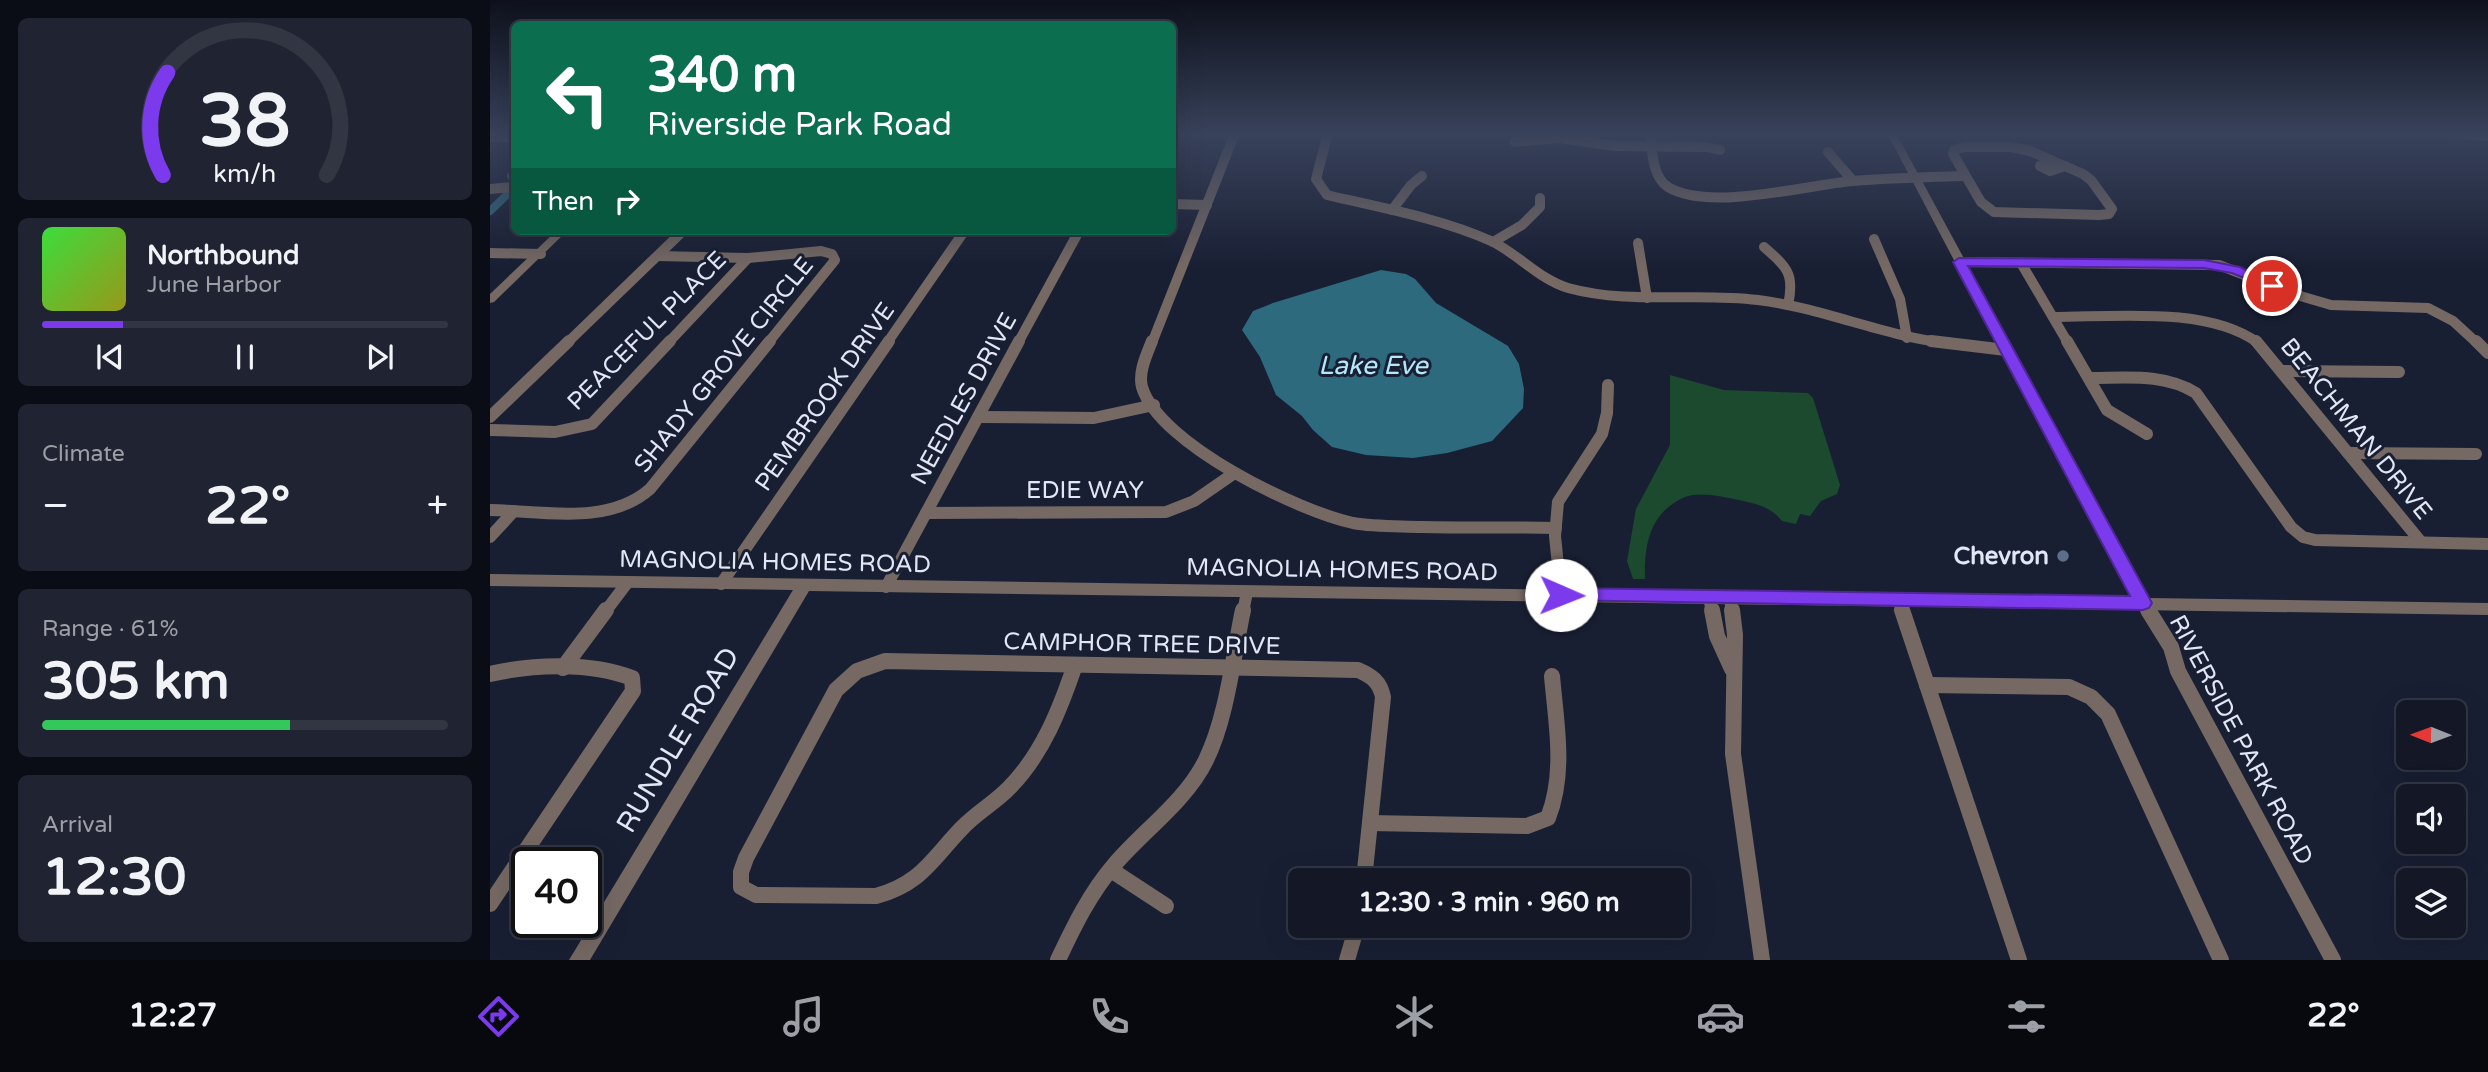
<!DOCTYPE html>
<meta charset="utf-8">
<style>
:root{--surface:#131726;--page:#202432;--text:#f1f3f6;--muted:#9d9fa7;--line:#323643;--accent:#7c3aed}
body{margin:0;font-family:"Varela Round",sans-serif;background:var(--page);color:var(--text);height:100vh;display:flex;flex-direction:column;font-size:26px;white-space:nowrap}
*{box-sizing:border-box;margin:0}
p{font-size:23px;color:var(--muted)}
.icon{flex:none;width:38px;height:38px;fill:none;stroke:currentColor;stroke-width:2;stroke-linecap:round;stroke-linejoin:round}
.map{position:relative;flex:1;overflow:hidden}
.side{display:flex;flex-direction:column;gap:18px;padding:18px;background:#0a0d15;width:490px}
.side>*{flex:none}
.guide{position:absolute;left:21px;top:21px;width:665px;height:214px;border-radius:10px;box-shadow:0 7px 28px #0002,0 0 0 2px var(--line);background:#0b6e4f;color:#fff;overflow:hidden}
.needle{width:46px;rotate:271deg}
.buttons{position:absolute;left:1906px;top:700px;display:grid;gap:14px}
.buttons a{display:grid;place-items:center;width:70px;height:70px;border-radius:10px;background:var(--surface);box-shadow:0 7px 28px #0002,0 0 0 2px var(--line);font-size:35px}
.speed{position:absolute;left:21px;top:847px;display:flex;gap:14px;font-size:35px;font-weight:700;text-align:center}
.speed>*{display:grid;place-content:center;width:91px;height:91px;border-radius:50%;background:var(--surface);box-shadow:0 7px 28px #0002,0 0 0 2px var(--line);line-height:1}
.speed .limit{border:4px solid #111;border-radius:10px;background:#fff;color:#111}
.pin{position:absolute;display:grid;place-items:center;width:60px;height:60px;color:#fff;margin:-30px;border:4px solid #fff;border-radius:50%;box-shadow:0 2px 7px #0007}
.me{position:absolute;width:77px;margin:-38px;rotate:91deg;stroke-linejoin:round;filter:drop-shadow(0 0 5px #0008)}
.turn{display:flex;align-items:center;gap:24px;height:147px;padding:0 21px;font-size:32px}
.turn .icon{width:91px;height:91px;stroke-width:2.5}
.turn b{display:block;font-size:49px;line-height:60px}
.then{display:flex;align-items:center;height:66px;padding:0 21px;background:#0003;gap:14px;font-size:26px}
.big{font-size:52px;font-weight:700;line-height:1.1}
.side .tile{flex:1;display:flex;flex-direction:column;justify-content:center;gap:10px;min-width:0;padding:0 24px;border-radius:10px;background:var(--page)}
.side .dial{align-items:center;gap:0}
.dial svg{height:182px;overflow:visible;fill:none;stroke:var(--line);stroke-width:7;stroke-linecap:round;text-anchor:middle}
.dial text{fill:var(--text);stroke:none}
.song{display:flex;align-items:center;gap:21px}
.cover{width:84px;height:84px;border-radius:10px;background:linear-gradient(135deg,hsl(120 70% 55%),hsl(60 70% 35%))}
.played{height:7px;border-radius:4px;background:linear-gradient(90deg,var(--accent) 20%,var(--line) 20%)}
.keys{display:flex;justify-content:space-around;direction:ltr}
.heat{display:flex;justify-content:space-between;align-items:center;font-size:38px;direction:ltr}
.charge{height:10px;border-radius:5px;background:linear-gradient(90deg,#34c759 61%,var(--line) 0)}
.trip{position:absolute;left:798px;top:868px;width:402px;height:70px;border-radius:10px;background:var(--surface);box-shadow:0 7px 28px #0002,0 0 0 2px var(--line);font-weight:700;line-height:70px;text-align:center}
.dock{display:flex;height:112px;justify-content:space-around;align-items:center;background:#08090f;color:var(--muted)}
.dock .icon{width:49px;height:49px}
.dock .on{color:var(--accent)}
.dock b{font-size:32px;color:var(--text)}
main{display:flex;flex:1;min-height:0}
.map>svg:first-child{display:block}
.green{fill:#1b4a2f}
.water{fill:#2d6a7e}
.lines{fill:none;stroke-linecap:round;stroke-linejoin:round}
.canal{stroke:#2d6a7e;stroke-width:8}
.minor-far2{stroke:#766964;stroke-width:10}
.minor-far1{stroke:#766964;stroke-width:12}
.minor{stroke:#766964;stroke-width:16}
.tertiary{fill:#766964;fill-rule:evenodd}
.route{fill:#7c3aed;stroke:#51269a;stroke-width:2}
.service-dot{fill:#5c6f8a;stroke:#191f33;stroke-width:2.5}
.labels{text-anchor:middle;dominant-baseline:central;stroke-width:6;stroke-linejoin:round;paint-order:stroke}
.street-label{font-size:24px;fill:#e2e7f5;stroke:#191f33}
.poi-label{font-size:24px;font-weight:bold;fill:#e2e7f5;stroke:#191f33;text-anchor:end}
.water-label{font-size:26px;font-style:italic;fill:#b3e7f9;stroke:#191f33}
.near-street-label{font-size:28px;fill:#e2e7f5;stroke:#191f33}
</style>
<main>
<section class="side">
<div class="tile dial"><svg viewBox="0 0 100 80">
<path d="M14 69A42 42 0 1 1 86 69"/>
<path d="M14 69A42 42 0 0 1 16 24" stroke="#7c3aed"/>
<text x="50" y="56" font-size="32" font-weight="700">38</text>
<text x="50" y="72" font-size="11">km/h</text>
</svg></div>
<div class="tile">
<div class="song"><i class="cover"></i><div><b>Northbound</b><p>June Harbor</p></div></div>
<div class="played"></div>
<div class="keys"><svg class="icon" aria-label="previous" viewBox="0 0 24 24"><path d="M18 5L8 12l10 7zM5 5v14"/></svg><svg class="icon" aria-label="pause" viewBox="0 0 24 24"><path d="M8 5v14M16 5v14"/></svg><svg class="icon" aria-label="next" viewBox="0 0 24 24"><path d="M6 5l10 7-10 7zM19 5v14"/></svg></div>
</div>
<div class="tile"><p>Climate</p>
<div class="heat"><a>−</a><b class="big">22°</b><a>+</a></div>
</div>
<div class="tile"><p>Range · 61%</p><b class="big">305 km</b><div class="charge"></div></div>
<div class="tile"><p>Arrival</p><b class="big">12:30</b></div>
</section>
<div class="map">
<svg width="1998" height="960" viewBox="0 0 1998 960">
<rect width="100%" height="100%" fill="#191f33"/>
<!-- green -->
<path class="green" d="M1180 375 1234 390 1318 393 1323 398 1350 485 1347 494 1331 501 1320 516 1310 514 1306 524 1292 521C1281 507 1267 504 1249 500 1235 497 1209 491 1195 497 1160 512 1154 544 1155 579H1143L1137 561 1146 509 1180 445Z"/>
<!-- water -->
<polygon class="water" points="891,270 916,274 925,279 946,303 1018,346 1029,364 1034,389 1033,408 1002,441 957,453 923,458 876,455 842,447 823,430 812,416 786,395 770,357 752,330 763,311 783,303"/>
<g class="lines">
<!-- canal -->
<g class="canal">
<polyline points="24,174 21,176 24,181"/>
<polyline points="0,211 24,188"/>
</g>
<!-- minor-far2 -->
<g class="minor-far2">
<path d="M838 133 826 179 837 195C892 208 949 218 1001 241 1027 253 1050 280 1078 288 1140 305 1205 292 1268 300 1332 308 1391 335 1455 343"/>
<path d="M1160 133C1162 149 1162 177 1178 187 1220 212 1315 185 1363 181 1400 178 1438 177 1475 176"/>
<polyline points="1962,133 1998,136"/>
<polyline points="0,137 24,137"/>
<polyline points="1025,142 1070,138 1125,146 1217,147 1230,150"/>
<polygon points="1474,147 1521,147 1540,151 1593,174 1601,180 1622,209 1619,214 1609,215 1504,212 1491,202 1463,154 1464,150"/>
<polyline points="1338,152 1363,181"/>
<polyline points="1561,160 1550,166 1560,171 1575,166"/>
<polyline points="0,189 24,187"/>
<polyline points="682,204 717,205"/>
<polyline points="902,210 921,185 932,176"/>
<polyline points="1384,239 1410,299 1417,338"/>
<polyline points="1003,242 1032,225 1050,207 1050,198"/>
<polyline points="1148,243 1157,298"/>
<path d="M1274 247C1297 267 1305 274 1298 305"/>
<polyline points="0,253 51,254"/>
<polyline points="168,256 258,258 331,251 342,254 345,260 278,343"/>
<polyline points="1469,262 1729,265 1800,293 1841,305 1938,308 1963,321 1987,343"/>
<polyline points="1531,263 1578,343"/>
<path d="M1563 317C1624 317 1718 306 1768 343"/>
<polyline points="77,343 193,231"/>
<polyline points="178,343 258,258"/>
<polyline points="397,343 473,233"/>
<polyline points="528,343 589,231"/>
<polyline points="662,343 745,133"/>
</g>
<!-- minor-far1 -->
<g class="minor-far1">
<path d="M662 341C657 354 648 372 652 387 669 444 808 511 863 523 885 527 909 526 932 527 977 528 1021 527 1066 528"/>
<polyline points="1441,341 1516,350"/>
<polyline points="1577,341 1617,410 1657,434"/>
<polyline points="1766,341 1931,542"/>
<polyline points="1986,341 1998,353"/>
<polyline points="1791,371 1909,372"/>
<path d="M1600 378C1637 378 1674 373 1706 393L1801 527 1813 537 1825 540 1998 544"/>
<polyline points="0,417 79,341"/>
<polyline points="488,417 604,418 664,405"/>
<polyline points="0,430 65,432 102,424 180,341"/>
<polyline points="1858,453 1986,454"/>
<path d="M0 510C52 511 118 526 160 489L280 341"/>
<polyline points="436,513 676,512 704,501 743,474"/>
<polyline points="0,537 24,511"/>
<polyline points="231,584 399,341"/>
<polyline points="396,587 529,341"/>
<polyline points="1071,595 1065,536 1068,502 1112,434 1117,413 1118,385"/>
<polyline points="1219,597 1222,612"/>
<polyline points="1240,598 1242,612"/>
<polyline points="1409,601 1413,612"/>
<polyline points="1653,603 1659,612"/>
<polyline points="115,612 137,583"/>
<polyline points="753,612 757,592"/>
</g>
<!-- minor -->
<g class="minor">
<polyline points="1222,610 1227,636 1242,669"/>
<polyline points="1242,610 1245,635 1243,754 1272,960"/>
<polyline points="1412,610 1529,960"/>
<polyline points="1658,610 1681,647 1688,671 1843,960"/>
<path d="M585 665C570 709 553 753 520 787 506 802 486 813 472 828 442 859 431 884 386 896L266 895 251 887V872L256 858 346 690 367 671 395 661 868 670C882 676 890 682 893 697L874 880"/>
<polyline points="73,668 116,610"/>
<path d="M0 674C44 664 100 662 142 678L143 691 0 904"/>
<polyline points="1437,685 1579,687 1601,697 1618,714 1731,960"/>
<path d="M880 823 1037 826 1058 818C1076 772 1066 723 1062 676"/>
<polyline points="621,870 676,906"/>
<path d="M568 960C584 926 600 893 625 864 654 830 696 801 716 760 737 717 743 657 753 610"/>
<polyline points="857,960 867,926"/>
</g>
<!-- tertiary -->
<g class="tertiary">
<polygon points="1397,133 1406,133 1658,598 1998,603 1998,615 319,591 100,960 79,960 303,590 0,586 0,574 1642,598"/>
<polygon points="66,231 77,231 4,302 0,303 0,294"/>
</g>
</g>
<!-- sky -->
<linearGradient id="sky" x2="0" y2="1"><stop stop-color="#0e111c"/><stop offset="0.5" stop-color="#38425b"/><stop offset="1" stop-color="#38425b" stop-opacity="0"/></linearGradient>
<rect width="1998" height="268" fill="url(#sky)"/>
<!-- route -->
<polygon class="route" points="1469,258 1714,260 1750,267 1788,286 1782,289 1742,273 1714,268 1478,266 1662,603 1659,608 1653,610 1065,600 1062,595 1065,590 1071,588 1640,596 1463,262"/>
<!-- markers -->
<circle class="service-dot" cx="1573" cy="556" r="7"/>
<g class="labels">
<!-- street labels -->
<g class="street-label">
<text transform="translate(157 331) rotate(-45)">PEACEFUL PLACE</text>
<text transform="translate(234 365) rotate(-51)">SHADY GROVE CIRCLE</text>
<text transform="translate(335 397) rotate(-55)">PEMBROOK DRIVE</text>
<text transform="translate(474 399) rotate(-61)">NEEDLES DRIVE</text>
<text transform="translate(1866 429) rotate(51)">BEACHMAN DRIVE</text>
<text x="595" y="490">EDIE WAY</text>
<text transform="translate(285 562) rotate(1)">MAGNOLIA HOMES ROAD</text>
<text transform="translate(852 570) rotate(1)">MAGNOLIA HOMES ROAD</text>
<text transform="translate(652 644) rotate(1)">CAMPHOR TREE DRIVE</text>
<text transform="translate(1751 740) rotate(62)">RIVERSIDE PARK ROAD</text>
</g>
<!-- poi labels -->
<g class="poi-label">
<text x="1559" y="556">Chevron</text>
</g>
<!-- water labels -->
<g class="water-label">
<text x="883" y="365">Lake Eve</text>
</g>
<!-- near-street labels -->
<g class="near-street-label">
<text transform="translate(188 740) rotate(-59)">RUNDLE ROAD</text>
</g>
</g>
</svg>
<div class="buttons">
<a><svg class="needle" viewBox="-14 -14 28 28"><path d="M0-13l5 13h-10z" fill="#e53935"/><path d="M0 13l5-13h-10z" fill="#9d9fa7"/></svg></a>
<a><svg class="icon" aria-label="sound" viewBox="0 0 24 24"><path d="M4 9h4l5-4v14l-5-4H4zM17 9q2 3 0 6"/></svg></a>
<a><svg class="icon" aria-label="layers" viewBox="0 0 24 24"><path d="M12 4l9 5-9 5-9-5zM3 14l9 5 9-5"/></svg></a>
</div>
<div class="speed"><div class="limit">40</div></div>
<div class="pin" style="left:1782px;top:286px;background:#d93025"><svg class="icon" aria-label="arrive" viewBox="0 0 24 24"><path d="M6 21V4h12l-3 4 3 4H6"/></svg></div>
<svg class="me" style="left:1071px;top:595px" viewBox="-20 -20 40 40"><circle r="19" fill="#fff"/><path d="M0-13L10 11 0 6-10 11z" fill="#7c3aed"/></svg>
<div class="trip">12:30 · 3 min · 960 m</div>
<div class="guide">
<div class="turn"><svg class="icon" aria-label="left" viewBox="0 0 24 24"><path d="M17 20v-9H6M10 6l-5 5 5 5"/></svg><div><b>340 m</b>Riverside Park Road</div></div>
<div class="then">Then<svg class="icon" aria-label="right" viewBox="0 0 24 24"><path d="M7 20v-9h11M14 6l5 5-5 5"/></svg></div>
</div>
</div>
</main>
<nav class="dock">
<b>12:27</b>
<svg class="icon on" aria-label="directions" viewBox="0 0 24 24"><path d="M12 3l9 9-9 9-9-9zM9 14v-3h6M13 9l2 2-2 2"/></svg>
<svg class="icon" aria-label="music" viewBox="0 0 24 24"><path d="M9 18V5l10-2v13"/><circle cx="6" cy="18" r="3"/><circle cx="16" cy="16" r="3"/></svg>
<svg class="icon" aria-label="phone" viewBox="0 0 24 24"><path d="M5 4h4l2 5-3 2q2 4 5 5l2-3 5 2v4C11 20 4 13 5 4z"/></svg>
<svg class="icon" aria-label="climate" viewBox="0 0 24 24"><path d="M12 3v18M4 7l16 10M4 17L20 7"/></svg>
<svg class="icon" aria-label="car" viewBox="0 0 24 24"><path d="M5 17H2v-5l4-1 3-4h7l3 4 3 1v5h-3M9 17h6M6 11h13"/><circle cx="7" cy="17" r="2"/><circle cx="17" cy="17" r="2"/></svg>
<svg class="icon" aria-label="filters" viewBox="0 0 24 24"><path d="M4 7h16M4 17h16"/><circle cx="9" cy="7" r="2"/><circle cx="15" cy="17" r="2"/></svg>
<b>22°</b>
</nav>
